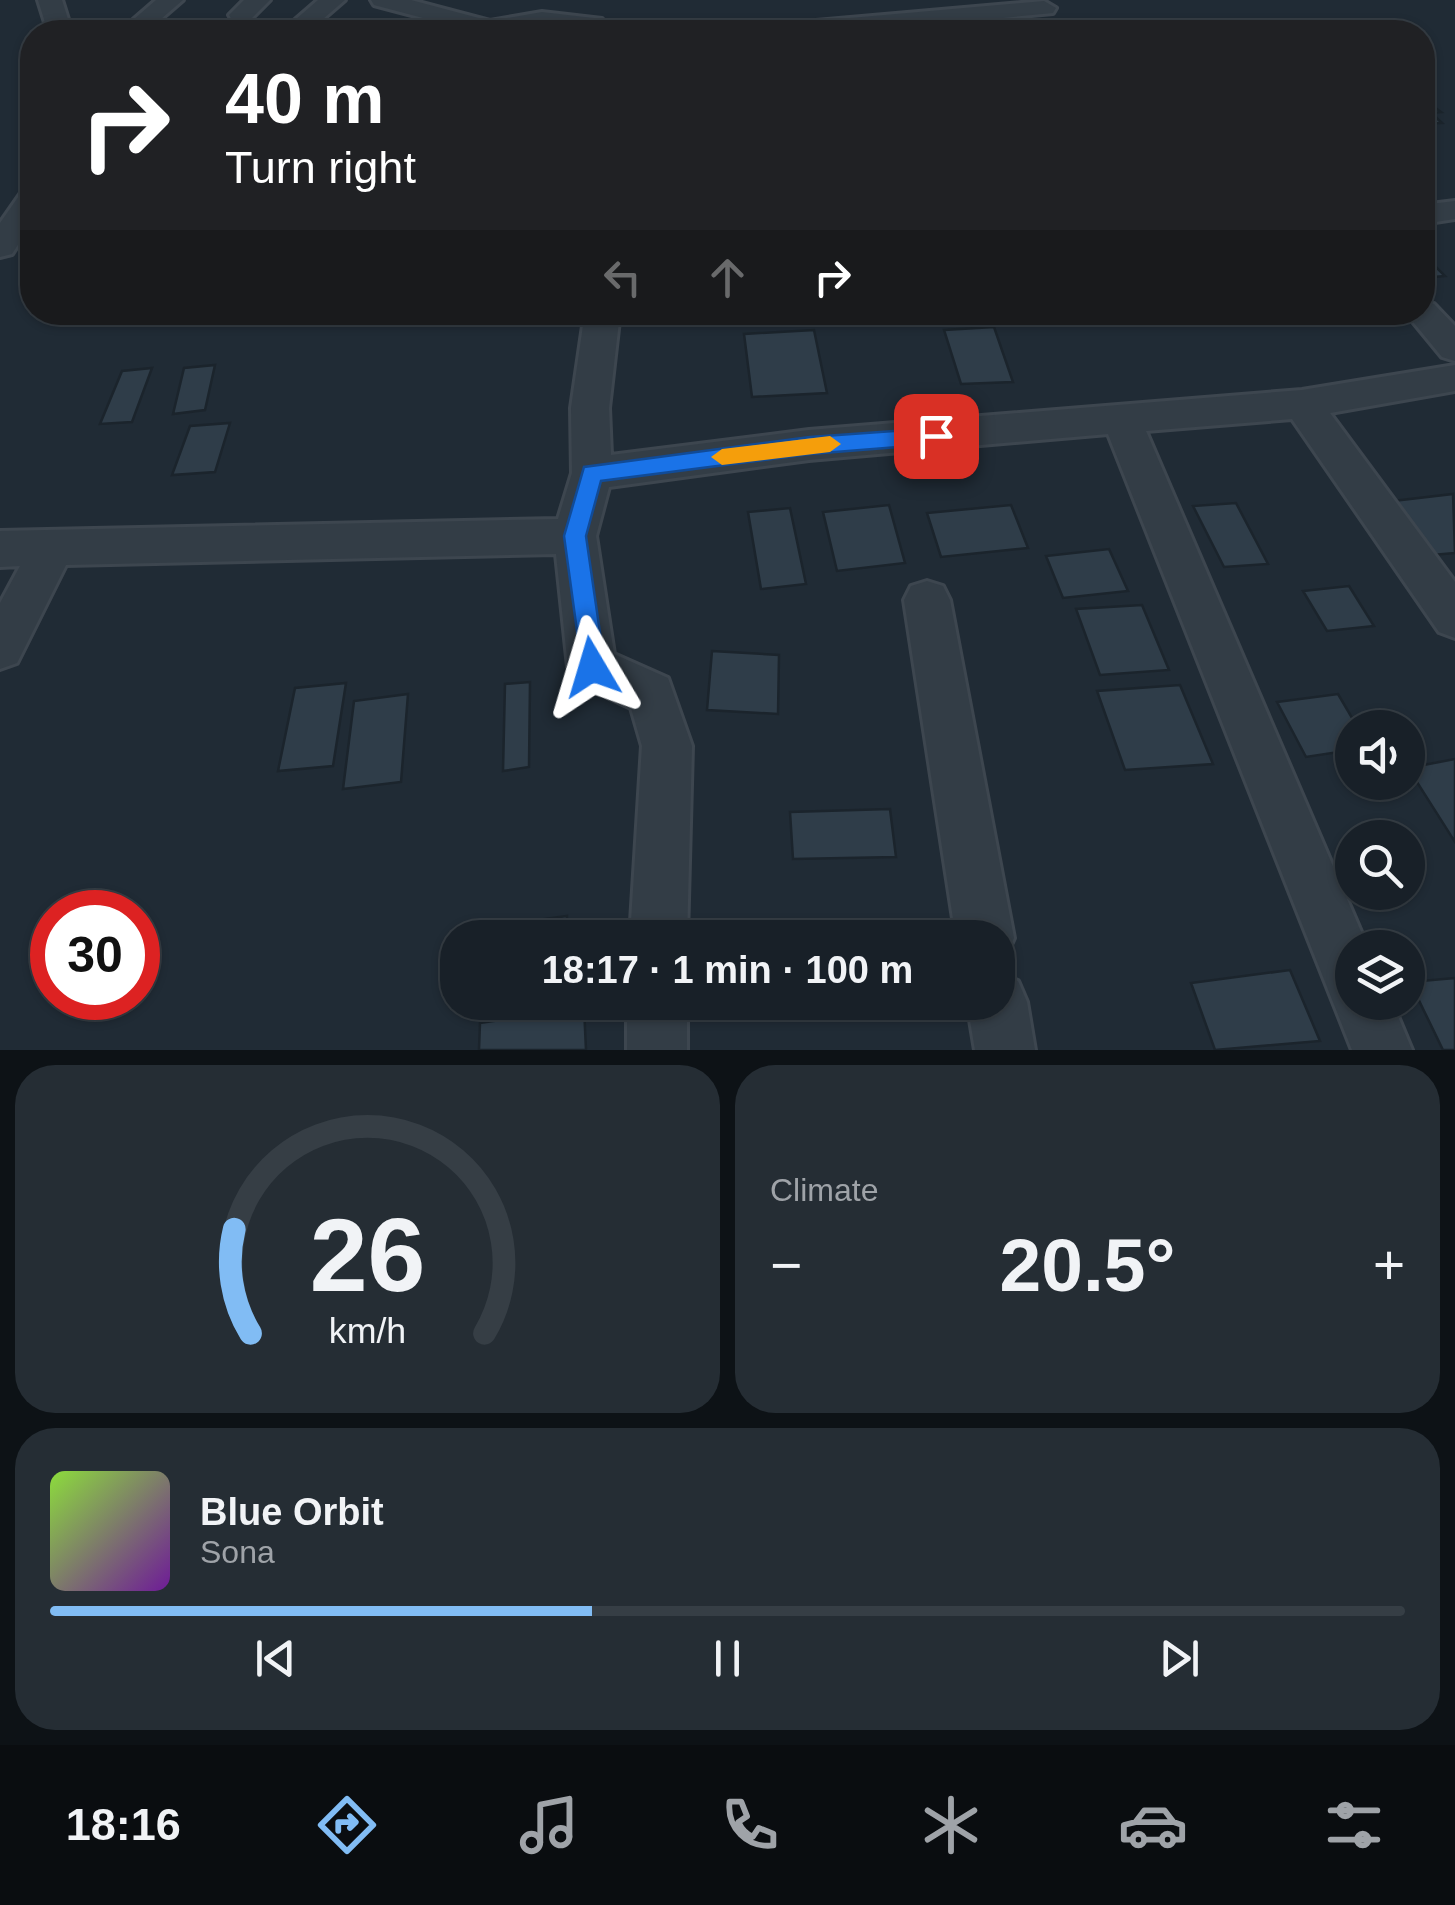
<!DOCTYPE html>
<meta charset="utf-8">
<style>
:root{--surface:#182028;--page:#252d34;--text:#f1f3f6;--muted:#9fa3a8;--line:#363e45;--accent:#81bcf4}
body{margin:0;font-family:Helvetica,sans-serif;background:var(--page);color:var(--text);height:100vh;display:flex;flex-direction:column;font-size:38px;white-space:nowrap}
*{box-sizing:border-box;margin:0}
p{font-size:32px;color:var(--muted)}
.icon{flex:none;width:55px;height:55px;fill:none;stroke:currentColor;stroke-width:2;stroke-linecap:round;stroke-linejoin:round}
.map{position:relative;height:1050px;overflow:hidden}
.side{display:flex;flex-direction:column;gap:15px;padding:15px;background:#0d1216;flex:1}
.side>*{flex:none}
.top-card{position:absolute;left:20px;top:20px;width:1415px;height:305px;border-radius:40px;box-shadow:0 2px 8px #0004,0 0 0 2px var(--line);background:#202124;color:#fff;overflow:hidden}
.buttons{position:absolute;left:1335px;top:710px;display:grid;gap:20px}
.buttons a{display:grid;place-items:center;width:90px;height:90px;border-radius:50%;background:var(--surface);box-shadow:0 2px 8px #0004,0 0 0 2px var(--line);font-size:50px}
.speed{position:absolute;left:30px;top:890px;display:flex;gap:20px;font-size:50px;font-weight:700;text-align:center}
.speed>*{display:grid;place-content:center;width:130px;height:130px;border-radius:50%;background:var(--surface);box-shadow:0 2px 8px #0004,0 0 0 2px var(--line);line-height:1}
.speed .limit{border:15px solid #d22;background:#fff;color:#111}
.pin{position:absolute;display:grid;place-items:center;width:85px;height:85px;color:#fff;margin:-42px;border-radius:20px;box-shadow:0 5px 15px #0006}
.me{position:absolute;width:110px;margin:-55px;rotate:353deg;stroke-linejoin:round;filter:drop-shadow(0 0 8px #0008)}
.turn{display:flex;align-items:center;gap:35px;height:210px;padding:0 40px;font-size:45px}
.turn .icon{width:130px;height:130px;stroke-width:2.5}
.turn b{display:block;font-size:70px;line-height:85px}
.lanes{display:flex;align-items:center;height:95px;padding:0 40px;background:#0003;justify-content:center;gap:50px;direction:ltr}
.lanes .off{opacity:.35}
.big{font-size:75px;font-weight:600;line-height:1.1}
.side .tile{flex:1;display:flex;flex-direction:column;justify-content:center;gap:15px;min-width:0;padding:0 35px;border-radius:40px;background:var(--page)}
.side .dial{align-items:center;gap:0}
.dial svg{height:260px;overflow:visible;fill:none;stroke:var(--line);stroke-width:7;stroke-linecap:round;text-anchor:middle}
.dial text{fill:var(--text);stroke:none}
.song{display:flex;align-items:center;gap:30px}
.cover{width:120px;height:120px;border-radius:15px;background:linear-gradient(135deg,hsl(90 70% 55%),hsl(280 70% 35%))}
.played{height:10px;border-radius:5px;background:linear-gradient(90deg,var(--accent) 40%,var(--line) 40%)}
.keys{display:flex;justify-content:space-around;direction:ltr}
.heat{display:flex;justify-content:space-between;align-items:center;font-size:55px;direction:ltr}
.side .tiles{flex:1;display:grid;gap:15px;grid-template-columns:1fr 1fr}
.tile:last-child{grid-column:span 2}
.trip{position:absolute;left:440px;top:920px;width:575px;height:100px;border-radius:40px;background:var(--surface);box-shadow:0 2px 8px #0004,0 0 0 2px var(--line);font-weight:600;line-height:100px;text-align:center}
.menu{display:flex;height:160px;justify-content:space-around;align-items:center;background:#0a0d10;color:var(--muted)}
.menu .icon{width:70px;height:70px}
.menu .on{color:var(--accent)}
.menu b{font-size:45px;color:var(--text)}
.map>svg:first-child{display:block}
.building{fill:#2f3d49;stroke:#1b242c;stroke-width:2.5}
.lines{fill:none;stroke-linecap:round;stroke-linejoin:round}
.minor-casing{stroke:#3d464f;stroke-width:6}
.minor{fill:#333d46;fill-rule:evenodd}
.route{fill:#1a73e8;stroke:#114b97;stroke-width:2.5}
.slow{fill:#f59e0b}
</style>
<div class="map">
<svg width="1455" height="1050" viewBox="0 0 1455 1050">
<rect width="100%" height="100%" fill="#202b35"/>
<!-- building -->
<g class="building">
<polygon points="1114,22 1123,32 1086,32 1079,25"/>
<polygon points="1422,98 1441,112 1431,113 1442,123 1422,124"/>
<polygon points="1422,253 1445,276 1422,278"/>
<polygon points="956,312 990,312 993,321 960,323"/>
<polygon points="994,327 1013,382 961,384 944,330"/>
<polygon points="814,330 827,393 752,397 744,334"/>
<polygon points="215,365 205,410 173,414 184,368"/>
<polygon points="152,368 132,422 100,424 122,371"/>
<polygon points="230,423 215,472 172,475 190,426"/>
<polygon points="1453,494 1455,553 1432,555 1393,501"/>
<polygon points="1236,503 1268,564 1224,567 1193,506"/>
<polygon points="889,505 905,563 837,571 823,512"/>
<polygon points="1011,505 1028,548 941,557 927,513"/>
<polygon points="790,508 806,584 761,589 748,512"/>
<polygon points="1109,549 1128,591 1063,598 1046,556"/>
<polygon points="1349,586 1374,626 1327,631 1303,591"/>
<polygon points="1142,605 1169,670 1100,675 1076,609"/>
<polygon points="712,651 779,655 778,714 707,710"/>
<polygon points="530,682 529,767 503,771 505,684"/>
<polygon points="346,683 333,766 278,771 295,688"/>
<polygon points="1180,685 1213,764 1125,770 1097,691"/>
<polygon points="408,694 401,782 343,789 354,701"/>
<polygon points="1338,694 1358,728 1352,728 1352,750 1306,757 1277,702"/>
<polygon points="1455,759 1455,842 1408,768"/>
<polygon points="890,809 896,857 793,859 790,812"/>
<polygon points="567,916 567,938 487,938 487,927"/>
<polygon points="1290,970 1320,1041 1215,1050 1191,983"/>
<polygon points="1455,978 1455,1050 1443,1050 1410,982"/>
<polygon points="584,1007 586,1050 479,1050 480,1023"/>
</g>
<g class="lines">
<defs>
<g id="minor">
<polygon points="38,0 62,0 72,32 48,32"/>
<polygon points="156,0 183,0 146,32 119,32"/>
<polygon points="244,0 270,0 250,20 232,20 229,15"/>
<polygon points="318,0 345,0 308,32 281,32"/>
<polygon points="371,0 411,0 490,21 542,12 602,19 609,32 542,26 476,32 374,5"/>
<polygon points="1044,1 1056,8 1053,13 858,32 780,31 793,23"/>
<polygon points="32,191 32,223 12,254 0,257 0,223 21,193"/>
<polygon points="1455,201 1455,219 1422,224 1422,205"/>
<polygon points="1422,300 1434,304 1455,326 1455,361 1442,357 1405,312 1422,312"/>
<polygon points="585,312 620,312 609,408 611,455 809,430 1302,390 1455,365 1455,391 1330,413 1455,582 1455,638 1439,632 1292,419 1146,431 1368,948 1352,948 1352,1002 1392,1002 1412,1050 1352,1050 1108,434 809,460 609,487 596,536 614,654 668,678 692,746 687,938 630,938 642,746 631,708 575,682 568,667 556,554 66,565 17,663 0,669 0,603 20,566 0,567 0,531 558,519 572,473 571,408"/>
<polygon points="927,581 943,586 950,600 1014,938 1005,958 998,961 998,938 956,938 904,600 911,586"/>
<polygon points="998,973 1018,981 1027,1002 1035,1050 975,1050 967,1002 998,1002"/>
<rect x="627" y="1002" width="60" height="48"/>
</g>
</defs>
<!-- minor casing -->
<use href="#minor" class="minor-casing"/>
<!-- minor -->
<use href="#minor" class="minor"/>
</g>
<!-- route -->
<polygon class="route" points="936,428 947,436 936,444 810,454 601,481 586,536 605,667 601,675 592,678 583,675 564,536 584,467 810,437"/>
<!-- slow -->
<polygon class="slow" points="830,436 841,444 830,452 722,465 711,457 722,449"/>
</svg>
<div class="buttons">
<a><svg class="icon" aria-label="sound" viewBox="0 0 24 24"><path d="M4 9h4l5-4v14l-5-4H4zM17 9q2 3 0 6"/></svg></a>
<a><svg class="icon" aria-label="search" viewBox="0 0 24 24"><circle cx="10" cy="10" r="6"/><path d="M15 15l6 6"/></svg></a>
<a><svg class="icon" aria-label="layers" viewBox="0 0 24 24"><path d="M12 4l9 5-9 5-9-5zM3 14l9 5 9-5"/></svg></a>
</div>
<div class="speed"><div class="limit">30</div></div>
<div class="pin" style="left:936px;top:436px;background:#d93025"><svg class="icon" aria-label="arrive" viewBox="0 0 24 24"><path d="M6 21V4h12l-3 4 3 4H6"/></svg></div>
<svg class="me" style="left:592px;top:667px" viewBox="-20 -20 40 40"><path d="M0-17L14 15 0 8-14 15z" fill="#1a73e8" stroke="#fff" stroke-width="4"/></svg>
<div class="trip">18:17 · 1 min · 100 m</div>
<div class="top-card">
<div class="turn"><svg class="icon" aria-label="right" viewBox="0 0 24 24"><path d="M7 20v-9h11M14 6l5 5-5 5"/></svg><div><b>40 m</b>Turn right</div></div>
<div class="lanes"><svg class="icon off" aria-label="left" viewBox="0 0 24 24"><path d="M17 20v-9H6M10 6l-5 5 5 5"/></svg><svg class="icon off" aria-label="ahead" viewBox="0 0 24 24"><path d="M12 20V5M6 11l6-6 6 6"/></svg><svg class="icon" aria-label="right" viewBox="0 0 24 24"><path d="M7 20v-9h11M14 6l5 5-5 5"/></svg></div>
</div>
</div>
<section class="side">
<div class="tiles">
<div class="tile dial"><svg viewBox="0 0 100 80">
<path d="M14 69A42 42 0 1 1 86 69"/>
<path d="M14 69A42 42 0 0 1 9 37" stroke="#81bcf4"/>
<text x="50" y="56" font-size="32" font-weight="700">26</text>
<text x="50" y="72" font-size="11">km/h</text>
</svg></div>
<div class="tile"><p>Climate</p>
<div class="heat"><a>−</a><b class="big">20.5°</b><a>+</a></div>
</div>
<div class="tile">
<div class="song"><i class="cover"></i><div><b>Blue Orbit</b><p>Sona</p></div></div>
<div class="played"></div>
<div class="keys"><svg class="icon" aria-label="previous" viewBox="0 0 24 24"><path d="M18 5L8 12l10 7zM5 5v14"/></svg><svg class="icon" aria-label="pause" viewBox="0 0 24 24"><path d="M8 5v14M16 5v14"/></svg><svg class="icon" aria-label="next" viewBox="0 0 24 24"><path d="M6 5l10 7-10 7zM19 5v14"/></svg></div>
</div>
</div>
</section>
<nav class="menu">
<b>18:16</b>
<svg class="icon on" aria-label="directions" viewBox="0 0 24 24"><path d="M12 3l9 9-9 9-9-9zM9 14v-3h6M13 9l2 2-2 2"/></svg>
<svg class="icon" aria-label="music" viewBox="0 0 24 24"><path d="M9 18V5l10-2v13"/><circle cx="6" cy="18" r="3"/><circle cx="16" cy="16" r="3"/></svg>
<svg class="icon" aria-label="phone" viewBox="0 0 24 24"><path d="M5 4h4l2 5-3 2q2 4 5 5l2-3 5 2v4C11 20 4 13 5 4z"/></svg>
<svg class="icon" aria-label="climate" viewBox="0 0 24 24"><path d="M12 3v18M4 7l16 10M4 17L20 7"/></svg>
<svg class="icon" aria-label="car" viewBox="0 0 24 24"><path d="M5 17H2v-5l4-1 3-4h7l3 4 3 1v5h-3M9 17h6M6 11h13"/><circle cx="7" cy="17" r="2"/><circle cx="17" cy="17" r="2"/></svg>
<svg class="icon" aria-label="filters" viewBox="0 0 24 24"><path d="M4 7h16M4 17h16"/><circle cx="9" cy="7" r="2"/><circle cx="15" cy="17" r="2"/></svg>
</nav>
